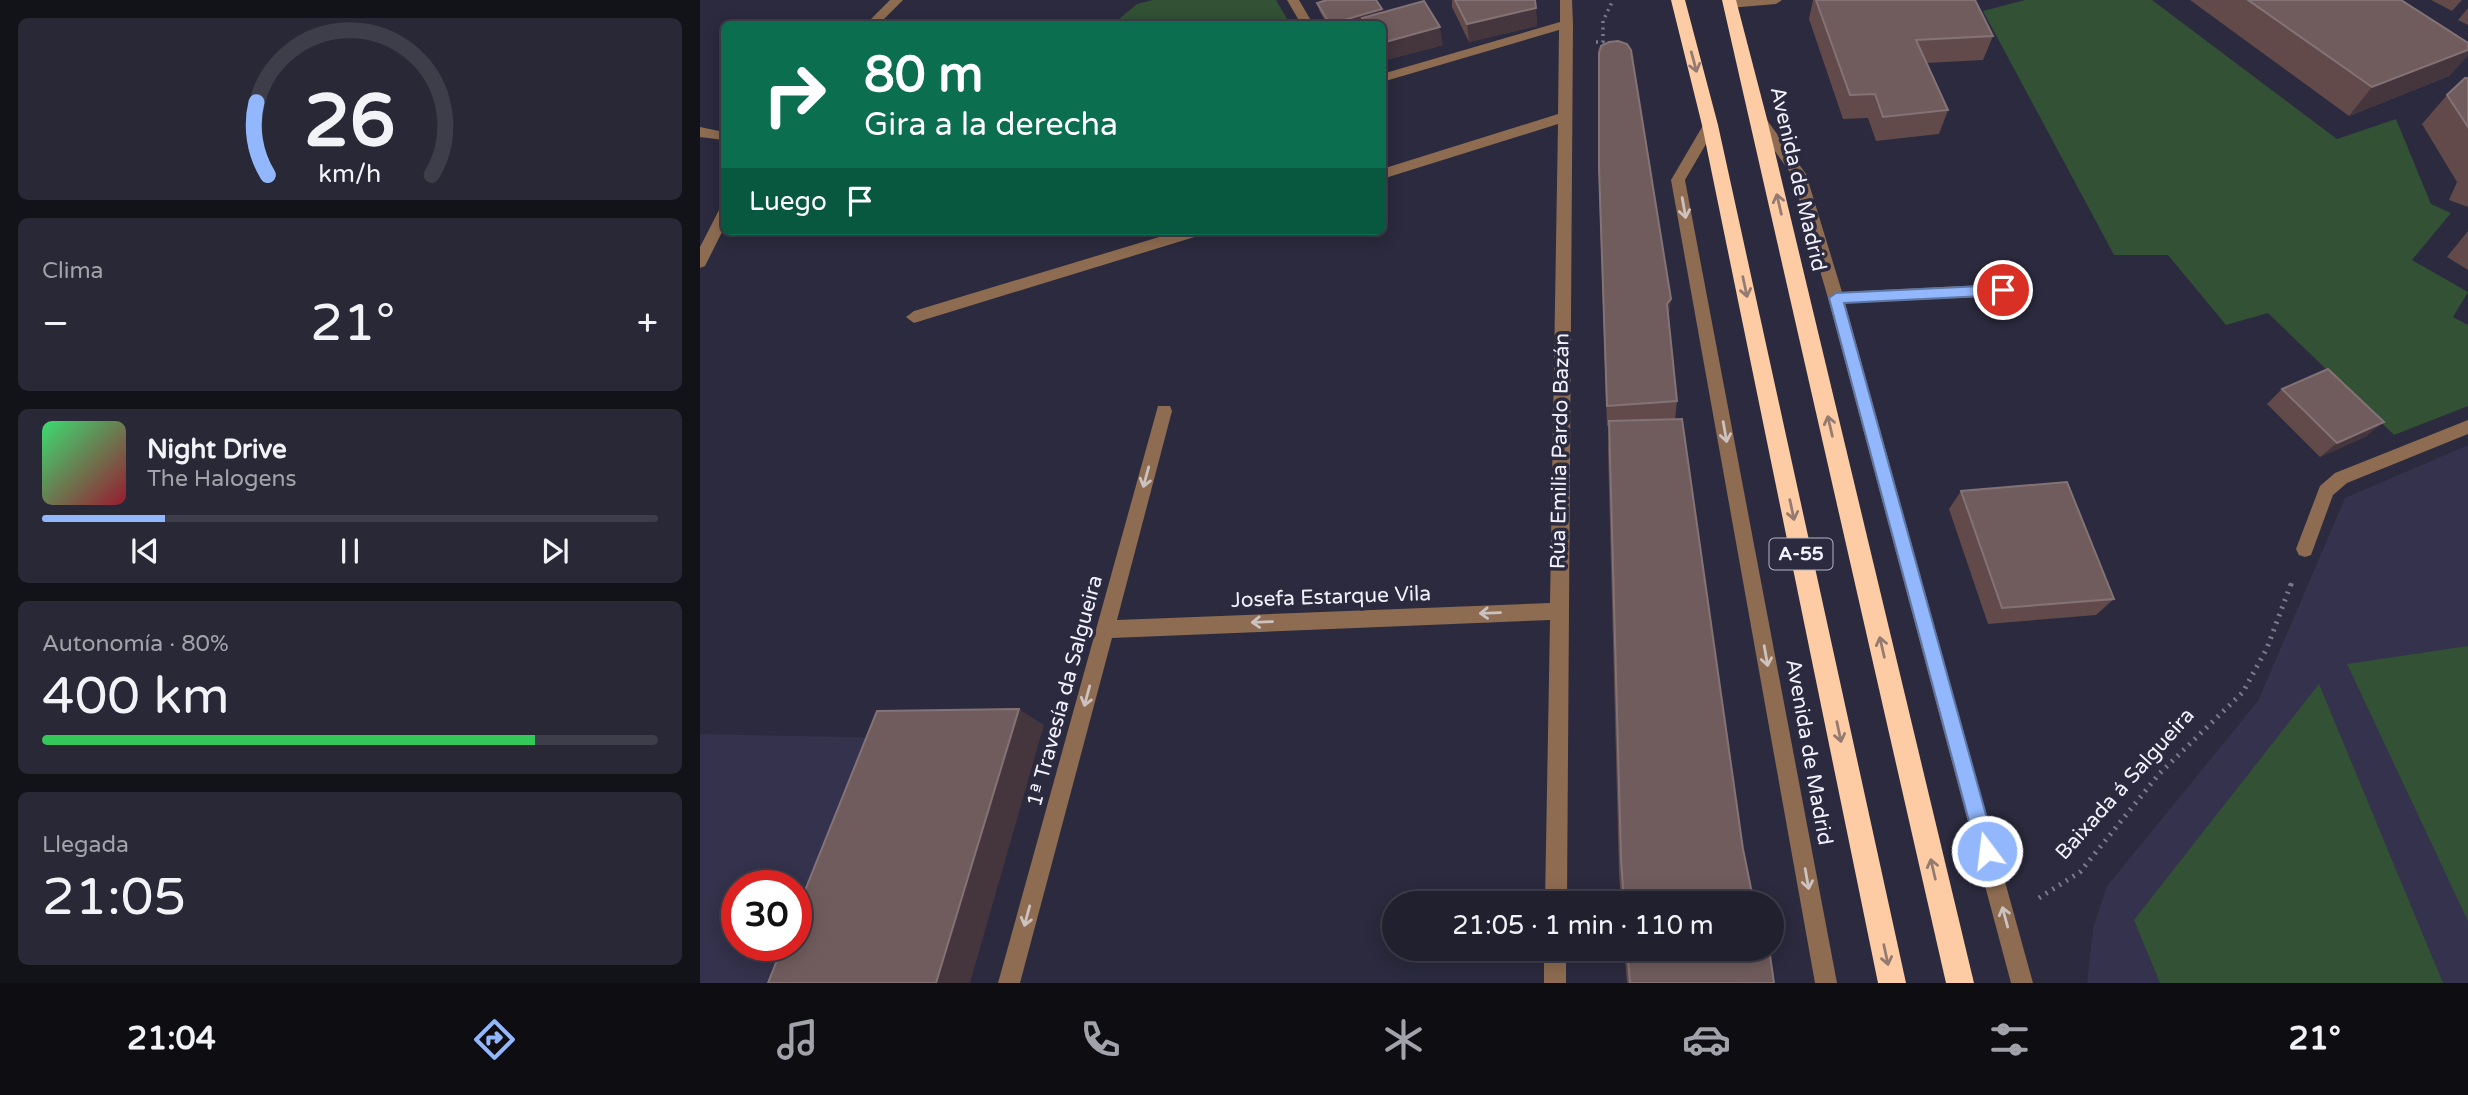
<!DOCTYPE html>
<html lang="es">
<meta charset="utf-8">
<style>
:root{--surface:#20202e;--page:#282836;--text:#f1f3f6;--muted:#a2a3aa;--line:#3d3e4a;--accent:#92b7fd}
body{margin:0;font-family:"Varela Round",sans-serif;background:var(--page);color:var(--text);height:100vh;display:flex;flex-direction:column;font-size:26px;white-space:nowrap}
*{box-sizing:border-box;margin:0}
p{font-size:23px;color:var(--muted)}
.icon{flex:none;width:38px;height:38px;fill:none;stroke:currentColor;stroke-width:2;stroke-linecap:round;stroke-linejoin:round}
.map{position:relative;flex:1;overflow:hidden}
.details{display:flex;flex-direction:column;gap:18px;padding:18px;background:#121219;width:700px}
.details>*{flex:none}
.banner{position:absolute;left:21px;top:21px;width:665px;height:214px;border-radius:10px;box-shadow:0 4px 18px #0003,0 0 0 2px var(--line);background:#0b6e4f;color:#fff;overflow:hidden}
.speed{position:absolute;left:21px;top:870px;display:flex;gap:14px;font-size:35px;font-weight:700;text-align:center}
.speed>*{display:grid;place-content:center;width:91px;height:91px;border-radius:50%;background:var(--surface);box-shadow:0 4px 18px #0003,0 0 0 2px var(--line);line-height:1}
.speed .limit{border:10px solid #d22;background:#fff;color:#111}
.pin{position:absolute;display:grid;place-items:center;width:60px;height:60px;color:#fff;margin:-30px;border:4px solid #fff;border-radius:50%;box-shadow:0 2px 7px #0007}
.me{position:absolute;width:77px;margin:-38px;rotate:345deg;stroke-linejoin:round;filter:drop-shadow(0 0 5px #0008)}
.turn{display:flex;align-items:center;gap:24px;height:147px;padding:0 28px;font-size:32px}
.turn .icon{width:91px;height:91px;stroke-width:2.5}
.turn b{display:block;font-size:49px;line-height:60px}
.then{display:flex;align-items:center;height:66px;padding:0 28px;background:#0003;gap:14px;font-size:26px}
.big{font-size:52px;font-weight:600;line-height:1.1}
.details .widget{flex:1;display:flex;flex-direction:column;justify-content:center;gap:10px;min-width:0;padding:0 24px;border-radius:10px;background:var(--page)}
.details .dial{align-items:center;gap:0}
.dial svg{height:182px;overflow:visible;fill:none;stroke:var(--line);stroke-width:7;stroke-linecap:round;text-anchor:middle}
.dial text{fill:var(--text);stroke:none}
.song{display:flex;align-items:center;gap:21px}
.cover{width:84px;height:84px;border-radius:10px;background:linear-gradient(135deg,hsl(140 70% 55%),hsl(350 70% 35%))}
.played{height:7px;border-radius:4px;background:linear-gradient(90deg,var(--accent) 20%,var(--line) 20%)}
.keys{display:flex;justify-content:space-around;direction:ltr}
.heat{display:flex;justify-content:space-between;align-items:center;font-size:38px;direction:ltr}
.charge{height:10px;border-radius:5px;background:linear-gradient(90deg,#34c759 80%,var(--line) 0)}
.trip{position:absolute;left:682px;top:891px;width:402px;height:70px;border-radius:35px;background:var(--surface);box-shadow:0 4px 18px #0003,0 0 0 2px var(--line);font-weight:600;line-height:70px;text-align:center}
.dock{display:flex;height:112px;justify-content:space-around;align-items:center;background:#0d0d12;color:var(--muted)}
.dock .icon{width:49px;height:49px}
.dock .current{color:var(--accent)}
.dock b{font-size:32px;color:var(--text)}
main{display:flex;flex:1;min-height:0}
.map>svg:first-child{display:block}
.built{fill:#34324c;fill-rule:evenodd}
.green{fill:#325135}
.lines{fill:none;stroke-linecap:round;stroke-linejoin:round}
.path-far2{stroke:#7b7b8c;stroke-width:3.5;stroke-dasharray:2 4.5;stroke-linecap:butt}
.path-far1{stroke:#7b7b8c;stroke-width:4.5;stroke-dasharray:2 5;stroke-linecap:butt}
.path{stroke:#7b7b8c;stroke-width:5;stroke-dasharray:2 6;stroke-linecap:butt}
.minor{fill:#8d6c51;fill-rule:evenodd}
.highway{fill:#fecca4;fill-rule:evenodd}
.wall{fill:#614a49}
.shaded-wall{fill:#45353c}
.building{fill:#705c5c;stroke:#847376;stroke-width:2}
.oneway{stroke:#947b71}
.oneway2{stroke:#cec2c1}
.route{fill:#92b7fd;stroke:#5f77a4;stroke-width:2}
.labels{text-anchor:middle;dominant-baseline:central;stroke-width:7;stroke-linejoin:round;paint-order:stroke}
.shield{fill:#2b2a3e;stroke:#b6b5c4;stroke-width:2}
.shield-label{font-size:19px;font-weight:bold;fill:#f1f1fe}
.street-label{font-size:21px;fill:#f1f1fe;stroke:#2b2a3e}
</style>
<main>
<section class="details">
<div class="widget dial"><svg viewBox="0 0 100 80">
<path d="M14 69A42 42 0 1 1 86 69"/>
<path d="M14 69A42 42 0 0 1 9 37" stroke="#92b7fd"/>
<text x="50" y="56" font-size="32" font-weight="700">26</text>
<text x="50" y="72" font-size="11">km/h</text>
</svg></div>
<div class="widget"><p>Clima</p>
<div class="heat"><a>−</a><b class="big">21°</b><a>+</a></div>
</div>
<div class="widget">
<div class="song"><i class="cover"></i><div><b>Night Drive</b><p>The Halogens</p></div></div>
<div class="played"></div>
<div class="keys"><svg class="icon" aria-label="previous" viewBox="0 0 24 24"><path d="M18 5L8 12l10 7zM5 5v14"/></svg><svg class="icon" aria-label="pause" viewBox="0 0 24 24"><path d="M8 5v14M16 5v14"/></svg><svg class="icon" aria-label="next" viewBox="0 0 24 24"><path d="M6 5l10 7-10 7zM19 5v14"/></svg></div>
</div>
<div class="widget"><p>Autonomía · 80%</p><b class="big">400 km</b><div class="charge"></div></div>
<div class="widget"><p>Llegada</p><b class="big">21:05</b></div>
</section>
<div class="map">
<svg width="1768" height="983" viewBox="0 0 1768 983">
<rect width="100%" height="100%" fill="#2b2a3e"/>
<!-- built -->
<g class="built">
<polygon points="1768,445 1768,983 1387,983 1393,928 1407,886 1558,701 1645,498"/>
<path d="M0 734 202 738 108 983H0ZM37 886H96V945H37Z"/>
</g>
<!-- green -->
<g class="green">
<polygon points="453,0 576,0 590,24 413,24 437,4"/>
<polygon points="1325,0 1452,0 1637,139 1696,119 1731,204 1751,213 1712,260 1768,292 1753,317 1768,325 1768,406 1694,435 1568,313 1526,325 1468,255 1414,255 1283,11"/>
<polygon points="1768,646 1768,921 1647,664"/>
<polygon points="1619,684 1743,983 1460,983 1434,920"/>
</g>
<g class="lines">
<!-- path-far2 -->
<polyline class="path-far2" points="896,42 903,42 903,21 913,0"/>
<!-- path-far1 -->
<polyline class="path-far1" points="1591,585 1593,579"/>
<!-- path -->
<polyline class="path" points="1339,898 1380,872 1459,774 1543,692 1567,648 1591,584"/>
<!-- minor -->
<g class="minor">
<polygon points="190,0 203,0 179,24 166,24"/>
<polygon points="587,0 599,0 613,24 601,24"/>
<polygon points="860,0 872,0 873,24 867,903 845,903 850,620 412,638 320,983 298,983 458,406 470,406 472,411 417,620 850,603 858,124 682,179 682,169 858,114 859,30 682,82 682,74 860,22"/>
<polygon points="1033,0 1082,0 1076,4 1029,8 1023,4"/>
<polygon points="1059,115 1064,116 1106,174 1142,292 1303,284 1311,290 1303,296 1145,303 1333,983 1311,983 1128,298 1092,175 1052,119"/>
<polygon points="1010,121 1017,125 985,180 1137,983 1115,983 971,180 1005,122"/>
<polygon points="0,127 24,132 24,140 0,137"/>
<polygon points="24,209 24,228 5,266 0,268 0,247 19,210"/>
<polygon points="479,231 503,231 501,235 214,323 206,317 214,311"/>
<polygon points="1768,420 1768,434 1647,483 1633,495 1611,555 1605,557 1599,555 1596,549 1620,486 1635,473"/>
<rect x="844" y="948" width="22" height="35"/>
</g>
<!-- highway -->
<g class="highway">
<polygon points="971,0 985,0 1018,125 1206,983 1178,983 1002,125"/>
<polygon points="1022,0 1036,0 1067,119 1274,983 1246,983"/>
</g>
</g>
<!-- wall -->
<g class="wall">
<polygon points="752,0 835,0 837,26 769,42 752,7"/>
<polygon points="1113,0 1275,0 1293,36 1283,60 1227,63 1248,110 1239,134 1176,141 1168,118 1143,119 1109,19"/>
<polygon points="1490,0 1701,0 1768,43 1768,55 1749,76 1649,116"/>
<polygon points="1731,0 1762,0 1752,11"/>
<polygon points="617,3 682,9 682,12 743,45 682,61 682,24 627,24 620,12"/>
<polygon points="1768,8 1768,25 1758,20"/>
<polygon points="898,77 971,299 968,318 977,401 975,420 1043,849 1054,903 921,903 919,872 908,451 909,426 907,426 899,191"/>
<polygon points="1768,78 1768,207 1749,200 1757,182 1722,124 1747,95"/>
<polygon points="1768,231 1768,270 1747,257"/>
<polygon points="1582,389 1667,436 1620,457 1567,404"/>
<polygon points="1261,491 1414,599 1396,615 1288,624 1249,509"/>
<polygon points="924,948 1069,948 1074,983 927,983"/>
</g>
<!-- shaded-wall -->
<g class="shaded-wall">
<polygon points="836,8 837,26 769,42 767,24"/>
<polygon points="682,9 683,18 662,18 664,24 630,24"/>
<polygon points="740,27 743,45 682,61 682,43"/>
<polygon points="1768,50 1768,55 1749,76 1649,116 1672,87"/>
<polygon points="971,299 968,321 967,304"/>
<polygon points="1684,422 1667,436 1620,457 1637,443"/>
<polygon points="319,709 344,725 270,983 236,983"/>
</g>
<!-- building -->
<g class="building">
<polygon points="627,0 676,0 682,9 630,24 617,3"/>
<polygon points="755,0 835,0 836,8 767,24"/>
<polygon points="1116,0 1275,0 1293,36 1216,40 1248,110 1183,117 1175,94 1150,95"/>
<polygon points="1548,0 1701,0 1768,43 1768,50 1672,87"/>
<polygon points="724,1 740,27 682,43 682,24 666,24 662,18"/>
<polygon points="918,41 927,44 931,50 971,299 967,304 977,401 907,406 899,168 899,53 901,46 909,42"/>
<polygon points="1765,78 1768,78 1768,127 1747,95"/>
<polygon points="1628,369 1684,422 1637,443 1582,389"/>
<polygon points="982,419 1043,849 1054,903 924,903 921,859 909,421"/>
<polygon points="1367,482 1414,599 1302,608 1261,491"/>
<polygon points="319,709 236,983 68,983 83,945 96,945 96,913 177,711"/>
<polygon points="927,948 1069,948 1074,983 930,983"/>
</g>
<!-- one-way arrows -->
<defs><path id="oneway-shaft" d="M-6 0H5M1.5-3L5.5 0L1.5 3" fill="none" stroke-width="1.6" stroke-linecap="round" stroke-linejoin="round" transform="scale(1.75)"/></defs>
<g class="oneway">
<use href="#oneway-shaft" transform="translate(994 62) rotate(75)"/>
<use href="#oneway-shaft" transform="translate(1079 204) rotate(-103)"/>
<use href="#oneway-shaft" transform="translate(1045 287) rotate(78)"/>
<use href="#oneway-shaft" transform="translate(1130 426) rotate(-103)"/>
<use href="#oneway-shaft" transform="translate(1092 510) rotate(78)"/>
<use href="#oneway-shaft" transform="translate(1182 647) rotate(-103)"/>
<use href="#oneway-shaft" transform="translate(1139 732) rotate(78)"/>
<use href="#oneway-shaft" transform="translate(1233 869) rotate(-103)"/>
<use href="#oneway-shaft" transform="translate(1186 955) rotate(78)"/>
</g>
<g class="oneway2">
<use href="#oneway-shaft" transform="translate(984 208) rotate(80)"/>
<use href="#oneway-shaft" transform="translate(1025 432) rotate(80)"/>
<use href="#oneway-shaft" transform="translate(446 477) rotate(105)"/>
<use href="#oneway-shaft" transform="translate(790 613) rotate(178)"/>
<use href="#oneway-shaft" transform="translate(562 622) rotate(178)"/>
<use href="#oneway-shaft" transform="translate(1066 656) rotate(80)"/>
<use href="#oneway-shaft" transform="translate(387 696) rotate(105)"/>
<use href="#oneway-shaft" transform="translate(1107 879) rotate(80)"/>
<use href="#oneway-shaft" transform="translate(327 916) rotate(105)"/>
<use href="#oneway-shaft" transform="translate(1305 917) rotate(-105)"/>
</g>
<!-- route -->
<polygon class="route" points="1303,285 1310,290 1303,295 1144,303 1296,851 1293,858 1287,861 1280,858 1277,851 1129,298 1136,293"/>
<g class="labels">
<!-- shield labels -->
<rect class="shield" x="1069.5" y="538.5" width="63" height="31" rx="5"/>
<g class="shield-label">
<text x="1101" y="554">A-55</text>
</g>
<!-- street labels -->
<g class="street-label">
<text transform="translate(1098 179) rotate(77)">Avenida de Madrid</text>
<text transform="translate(860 451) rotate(-89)">Rúa Emilia Pardo Bazán</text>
<text transform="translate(631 597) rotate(-2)">Josefa Estarque Vila</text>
<text transform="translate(365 691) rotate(-75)">1ª Travesía da Salgueira</text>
<text transform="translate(1109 752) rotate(80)">Avenida de Madrid</text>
<text transform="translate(1425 784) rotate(-48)">Baixada á Salgueira</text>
</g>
</g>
</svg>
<div class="speed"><div class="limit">30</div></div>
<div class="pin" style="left:1303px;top:290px;background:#d93025"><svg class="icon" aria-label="arrive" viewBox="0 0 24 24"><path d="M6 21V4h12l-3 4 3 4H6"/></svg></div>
<svg class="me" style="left:1287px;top:851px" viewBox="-20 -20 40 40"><circle r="17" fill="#92b7fd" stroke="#fff" stroke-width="3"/><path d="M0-11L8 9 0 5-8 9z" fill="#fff"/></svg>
<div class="trip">21:05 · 1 min · 110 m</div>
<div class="banner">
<div class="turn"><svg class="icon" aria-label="right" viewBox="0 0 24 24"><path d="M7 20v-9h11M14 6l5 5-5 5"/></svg><div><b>80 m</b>Gira a la derecha</div></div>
<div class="then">Luego<svg class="icon" aria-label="arrive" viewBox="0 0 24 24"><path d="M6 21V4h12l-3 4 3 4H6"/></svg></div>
</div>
</div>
</main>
<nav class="dock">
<b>21:04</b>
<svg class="icon current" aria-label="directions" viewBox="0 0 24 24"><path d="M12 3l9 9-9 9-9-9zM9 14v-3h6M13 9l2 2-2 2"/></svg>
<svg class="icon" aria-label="music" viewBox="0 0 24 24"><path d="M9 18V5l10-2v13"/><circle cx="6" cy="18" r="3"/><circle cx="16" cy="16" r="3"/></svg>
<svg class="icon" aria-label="phone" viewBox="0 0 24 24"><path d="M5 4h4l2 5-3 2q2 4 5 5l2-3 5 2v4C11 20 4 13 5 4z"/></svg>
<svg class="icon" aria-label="climate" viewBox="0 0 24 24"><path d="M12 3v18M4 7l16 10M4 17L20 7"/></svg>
<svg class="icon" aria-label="car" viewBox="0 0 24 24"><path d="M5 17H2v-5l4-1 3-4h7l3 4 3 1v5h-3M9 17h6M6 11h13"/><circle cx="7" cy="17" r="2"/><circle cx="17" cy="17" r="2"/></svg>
<svg class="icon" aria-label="filters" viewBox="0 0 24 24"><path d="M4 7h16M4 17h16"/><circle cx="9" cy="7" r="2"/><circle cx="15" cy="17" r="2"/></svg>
<b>21°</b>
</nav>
